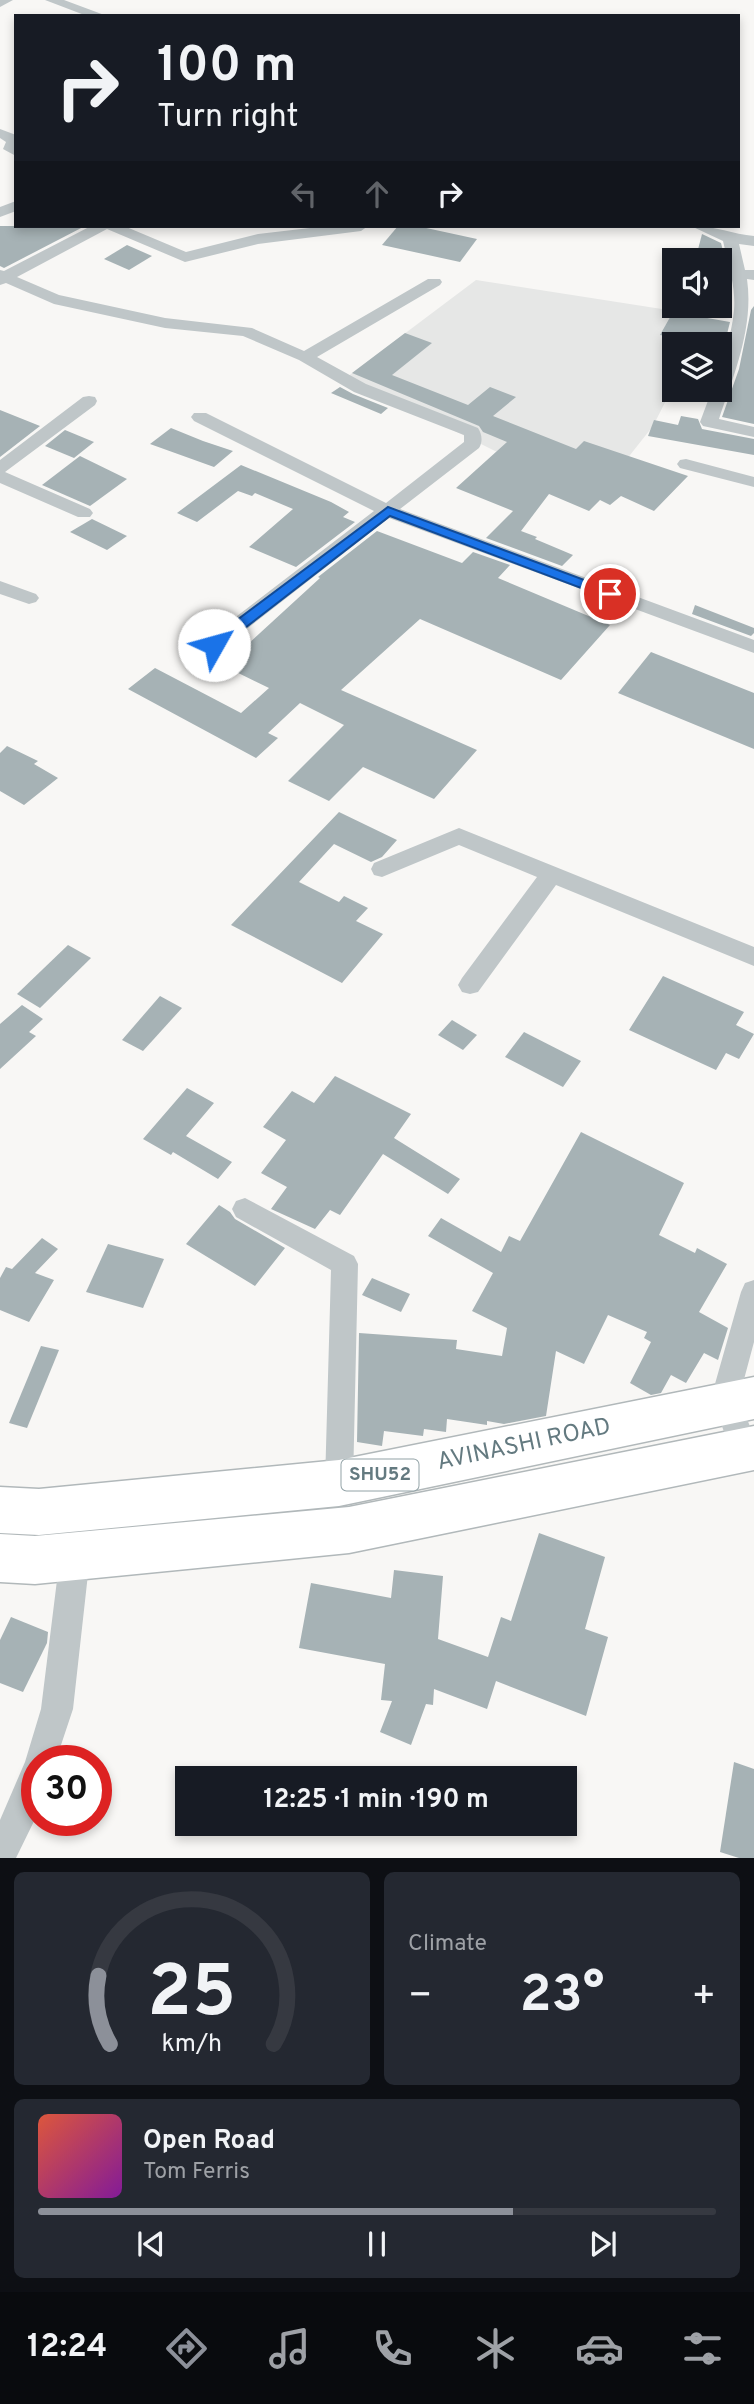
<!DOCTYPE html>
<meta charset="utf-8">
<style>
:root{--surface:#171b24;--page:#242831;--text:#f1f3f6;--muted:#9ea1a6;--line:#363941;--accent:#8c9099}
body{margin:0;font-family:Overpass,sans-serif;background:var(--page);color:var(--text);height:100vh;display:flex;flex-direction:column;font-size:26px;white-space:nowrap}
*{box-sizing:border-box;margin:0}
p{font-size:23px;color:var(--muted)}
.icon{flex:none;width:38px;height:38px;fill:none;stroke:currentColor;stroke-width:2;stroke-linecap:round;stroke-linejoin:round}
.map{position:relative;height:1858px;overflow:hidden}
.sheet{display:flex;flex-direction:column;gap:14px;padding:14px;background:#0d0f14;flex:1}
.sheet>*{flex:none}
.top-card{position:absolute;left:14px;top:14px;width:726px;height:214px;border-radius:0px;box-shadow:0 4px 10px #0003;background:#171b24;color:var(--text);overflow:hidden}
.fabs{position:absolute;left:662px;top:248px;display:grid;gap:14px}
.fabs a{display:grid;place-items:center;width:70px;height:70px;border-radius:0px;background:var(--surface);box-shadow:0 4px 10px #0003;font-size:35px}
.speed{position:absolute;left:21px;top:1745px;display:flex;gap:14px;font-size:35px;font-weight:700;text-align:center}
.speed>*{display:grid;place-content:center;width:91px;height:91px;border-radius:50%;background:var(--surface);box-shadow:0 4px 10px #0003;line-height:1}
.speed .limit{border:10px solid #d22;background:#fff;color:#111}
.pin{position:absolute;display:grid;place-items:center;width:60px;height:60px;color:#fff;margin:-30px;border:4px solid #fff;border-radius:50%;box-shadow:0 2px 7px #0007}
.me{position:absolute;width:77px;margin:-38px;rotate:52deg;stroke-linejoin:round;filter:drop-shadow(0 0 5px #0008)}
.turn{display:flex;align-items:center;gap:24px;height:147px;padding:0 28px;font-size:32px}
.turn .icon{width:91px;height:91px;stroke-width:2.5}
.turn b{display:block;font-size:49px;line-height:60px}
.lanes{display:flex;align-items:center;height:66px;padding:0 28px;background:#0003;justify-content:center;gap:35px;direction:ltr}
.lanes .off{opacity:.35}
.big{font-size:52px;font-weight:700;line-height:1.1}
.sheet .widget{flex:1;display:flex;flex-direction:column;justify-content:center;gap:10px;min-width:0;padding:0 24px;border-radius:10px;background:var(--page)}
.sheet .dial{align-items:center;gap:0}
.dial svg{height:182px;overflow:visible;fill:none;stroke:var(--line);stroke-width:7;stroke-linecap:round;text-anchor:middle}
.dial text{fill:var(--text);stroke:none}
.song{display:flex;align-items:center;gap:21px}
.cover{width:84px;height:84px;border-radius:10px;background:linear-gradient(135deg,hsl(10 70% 55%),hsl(290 70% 35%))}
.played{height:7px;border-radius:4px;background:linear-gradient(90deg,var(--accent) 70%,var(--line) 70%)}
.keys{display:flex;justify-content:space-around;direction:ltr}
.heat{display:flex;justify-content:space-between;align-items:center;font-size:38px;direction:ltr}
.sheet .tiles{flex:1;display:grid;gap:14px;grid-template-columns:1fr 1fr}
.widget:last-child{grid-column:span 2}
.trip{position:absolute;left:175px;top:1766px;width:402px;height:70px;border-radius:0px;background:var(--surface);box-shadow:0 4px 10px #0003;font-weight:700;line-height:70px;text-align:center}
.menu{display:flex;height:112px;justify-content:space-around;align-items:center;background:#090b0e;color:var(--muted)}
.menu .icon{width:49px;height:49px}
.menu .on{color:var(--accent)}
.menu b{font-size:32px;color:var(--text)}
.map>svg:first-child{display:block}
.built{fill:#e6e7e6}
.building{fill:#a6b2b5}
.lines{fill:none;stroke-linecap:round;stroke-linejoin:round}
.primary-casing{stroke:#b1b8ba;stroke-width:3}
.street{fill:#bfc6c8;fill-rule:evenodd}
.primary{fill:#fff;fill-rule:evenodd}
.route{fill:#1a73e8;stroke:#114b97;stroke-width:2}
.labels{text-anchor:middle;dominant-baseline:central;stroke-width:7;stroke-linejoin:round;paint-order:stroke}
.shield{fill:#fff;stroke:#92a2a6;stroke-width:2}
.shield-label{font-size:19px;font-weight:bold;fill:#647a80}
.near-street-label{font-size:24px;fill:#647a80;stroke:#fff}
</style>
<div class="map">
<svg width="754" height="1858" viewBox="0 0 754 1858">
<rect width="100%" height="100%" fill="#f8f7f5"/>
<!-- built -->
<polygon class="built" points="476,280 681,312 683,345 674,345 674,385 653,426 615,474 583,482 495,451 347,377"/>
<!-- building -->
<g class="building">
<polygon points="0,226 85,226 4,268 0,266"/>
<polygon points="398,226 417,226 477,239 460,262 382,245"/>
<polygon points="702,234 721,243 726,263 695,261"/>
<polygon points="127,245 152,256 129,270 104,259"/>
<polygon points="754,306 754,424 722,417 739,369 751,310"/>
<polygon points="673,312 730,322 719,366 719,345 669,345 673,337 660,335"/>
<polygon points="405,333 432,343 392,375 468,405 490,387 516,397 493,416 576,449 584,441 688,476 654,511 621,496 610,505 600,500 589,511 549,494 521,531 537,537 535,539 573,555 562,566 486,538 513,511 456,488 507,442 483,432 479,426 352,373"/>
<polygon points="340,387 353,394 388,408 381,414 331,393"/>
<polygon points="0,410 40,426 0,457"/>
<polygon points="681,416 698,419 702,429 754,439 754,455 648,436 654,420 678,425"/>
<polygon points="171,428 203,441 233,451 214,467 150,444"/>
<polygon points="65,430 94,442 74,458 45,446"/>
<polygon points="80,456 127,479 90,506 42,485"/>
<polygon points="241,465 331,502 349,512 343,517 355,522 296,567 249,547 293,509 255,493 252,496 238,491 197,522 177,513"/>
<polygon points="92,519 127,536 107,550 70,532"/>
<polygon points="377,531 462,563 473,552 510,565 498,578 610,625 561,680 420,619 341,690 477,750 434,799 363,767 329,801 288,781 344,725 300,703 268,733 278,738 256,758 128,689 155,668 241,713 269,688 224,666 320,578 318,577"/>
<polygon points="695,605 754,628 754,633 751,636 692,614"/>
<polygon points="651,652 754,693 754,749 618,693"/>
<polygon points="7,746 38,761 34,764 58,778 24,805 0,791 0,753"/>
<polygon points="339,812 397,840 382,857 371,862 334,844 299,882 339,902 344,896 368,908 356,921 383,934 342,983 231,925"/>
<polygon points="68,945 91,958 40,1008 17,994"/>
<polygon points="663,976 744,1012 736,1025 754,1034 739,1059 726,1053 716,1070 629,1030"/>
<polygon points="160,996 182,1008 143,1051 122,1040"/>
<polygon points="22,1005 43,1019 29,1032 36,1036 0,1069 0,1024"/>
<polygon points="452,1020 477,1035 463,1050 438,1035"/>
<polygon points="524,1032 581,1061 563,1087 505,1057"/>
<polygon points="335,1076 411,1114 394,1138 460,1179 448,1194 383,1154 340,1215 330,1210 315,1229 271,1209 287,1187 261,1173 286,1140 263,1127 292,1091 314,1103"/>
<polygon points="187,1088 214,1103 186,1136 232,1162 218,1179 173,1152 171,1155 143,1139"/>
<polygon points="581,1132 684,1183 659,1235 695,1253 697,1248 727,1264 699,1312 728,1328 718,1360 704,1353 686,1383 671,1375 661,1393 651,1395 630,1383 651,1342 644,1338 647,1332 608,1315 584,1364 556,1351 546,1416 504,1424 487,1421 487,1425 447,1419 446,1432 424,1429 423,1436 384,1431 382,1446 357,1442 359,1333 457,1340 456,1349 502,1356 507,1328 472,1311 493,1273 428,1236 441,1218 501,1252 509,1236 520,1241"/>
<polygon points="219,1205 230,1212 235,1219 285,1248 255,1286 186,1244"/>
<polygon points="42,1238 58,1249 35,1273 54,1280 29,1322 0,1310 0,1278 6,1267 12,1269"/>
<polygon points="108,1244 164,1259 143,1308 86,1292"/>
<polygon points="372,1278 410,1294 401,1312 362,1295"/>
<polygon points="41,1346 59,1350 27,1428 9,1423"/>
<polygon points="539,1533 605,1557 585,1629 608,1637 586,1716 496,1681 487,1709 434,1689 433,1705 426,1704 411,1745 380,1732 392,1701 381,1700 385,1664 299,1648 311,1583 391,1598 394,1570 443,1576 438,1639 488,1657 501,1617 511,1621"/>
<polygon points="11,1617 48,1632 47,1643 23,1692 0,1683 0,1640"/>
<polygon points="734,1762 754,1769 754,1858 739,1858 720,1852"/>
</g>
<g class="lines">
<defs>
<g id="primary">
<polygon points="754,1377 754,1419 339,1506 39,1535 0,1533 0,1487 39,1489 339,1460"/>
<polygon points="754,1426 754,1470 349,1553 35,1584 0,1582 0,1534 35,1536 349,1507"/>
</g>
</defs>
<!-- primary casing -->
<use href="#primary" class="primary-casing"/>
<!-- street -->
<g class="street">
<polygon points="0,0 13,0 0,7"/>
<polygon points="45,0 64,0 107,16 87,16"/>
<polygon points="0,129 16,135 16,156 3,149 6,142 0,138"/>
<polygon points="16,201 16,211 0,217 0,207"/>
<path d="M91 226H124L186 252 258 234 327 226H368L361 231 258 244 185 262 107 229 17 277 59 295 165 318 252 328 304 351 428 279H440L442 282 440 285 317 357 366 384 478 428C482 434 483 442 479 448L400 509 754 640V653L389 518 221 649H207L204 644 207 639 374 511 194 421 191 417 194 413H206L386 503 464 442V435L354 392 299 360 243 336 165 328 54 304 6 283 0 285V270L4 271Z"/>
<path d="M691 226C713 225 732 234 754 236V246L739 244 745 270H754V280L747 279C754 327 734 375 719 419L754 427V437L703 426 700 422 712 390H719C719 363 732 338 734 310 736 287 728 263 723 241Z"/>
<polygon points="89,396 95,397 97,401 95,405 5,472 90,509 93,513 90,517 78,517 0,483 0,460 83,397"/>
<polygon points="686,459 754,477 754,487 680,468 677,464 680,460"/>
<polygon points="0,581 36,594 39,598 36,602 29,604 0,594"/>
<polygon points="459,828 754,947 754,966 556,885 478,992 470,994 462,992 458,985 462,978 537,877 459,845 382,877 374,875 371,869 374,863"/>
<polygon points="245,1198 354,1256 358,1264 353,1483 349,1493 339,1497 329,1493 325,1483 331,1270 236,1217 232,1209 236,1201"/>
<polygon points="754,1280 754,1342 739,1398 754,1437 754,1460 745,1464 735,1460 711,1398 741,1292 745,1283"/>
<polygon points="75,1541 85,1546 90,1556 73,1709 56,1760 37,1760 37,1815 16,1858 0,1858 0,1820 25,1762 41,1709 60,1556 65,1546"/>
</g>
<!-- primary -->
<use href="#primary" class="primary"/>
</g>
<!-- route -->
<polygon class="route" points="388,507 614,591 616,594 614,597 605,597 390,516 219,648 209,648 209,641"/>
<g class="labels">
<!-- shield labels -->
<rect class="shield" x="341.5" y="1459.5" width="77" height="31" rx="5"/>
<g class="shield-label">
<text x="380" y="1475">SHU52</text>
</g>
<!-- near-street labels -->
<g class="near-street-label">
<text transform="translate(524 1445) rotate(-12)">AVINASHI ROAD</text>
</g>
</g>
</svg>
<div class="fabs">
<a><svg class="icon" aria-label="sound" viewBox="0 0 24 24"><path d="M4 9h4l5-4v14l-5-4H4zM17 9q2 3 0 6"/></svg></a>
<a><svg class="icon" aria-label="layers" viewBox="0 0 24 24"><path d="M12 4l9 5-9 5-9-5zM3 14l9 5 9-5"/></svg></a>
</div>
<div class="speed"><div class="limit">30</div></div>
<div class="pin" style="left:610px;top:594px;background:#d93025"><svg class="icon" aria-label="arrive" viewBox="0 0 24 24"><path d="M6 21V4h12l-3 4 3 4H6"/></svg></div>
<svg class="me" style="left:214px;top:645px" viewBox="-20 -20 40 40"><circle r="19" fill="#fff"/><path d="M0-13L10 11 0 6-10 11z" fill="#1a73e8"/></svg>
<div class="trip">12:25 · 1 min · 190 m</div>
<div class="top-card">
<div class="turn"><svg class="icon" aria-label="right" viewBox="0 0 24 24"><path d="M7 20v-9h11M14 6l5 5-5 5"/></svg><div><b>100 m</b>Turn right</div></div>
<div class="lanes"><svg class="icon off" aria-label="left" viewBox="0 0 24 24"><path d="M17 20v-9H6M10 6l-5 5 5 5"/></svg><svg class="icon off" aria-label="ahead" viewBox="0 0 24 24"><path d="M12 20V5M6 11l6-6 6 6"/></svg><svg class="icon" aria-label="right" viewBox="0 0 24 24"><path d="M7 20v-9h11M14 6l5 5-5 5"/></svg></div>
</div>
</div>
<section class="sheet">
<div class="tiles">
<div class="widget dial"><svg viewBox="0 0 100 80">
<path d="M14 69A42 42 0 1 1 86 69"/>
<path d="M14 69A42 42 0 0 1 9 39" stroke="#8c9099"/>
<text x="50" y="56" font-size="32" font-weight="700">25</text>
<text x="50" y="72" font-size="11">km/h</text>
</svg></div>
<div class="widget"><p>Climate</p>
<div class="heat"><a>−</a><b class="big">23°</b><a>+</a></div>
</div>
<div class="widget">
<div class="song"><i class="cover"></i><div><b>Open Road</b><p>Tom Ferris</p></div></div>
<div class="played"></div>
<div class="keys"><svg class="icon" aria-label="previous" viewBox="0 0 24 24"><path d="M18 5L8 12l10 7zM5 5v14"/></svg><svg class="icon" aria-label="pause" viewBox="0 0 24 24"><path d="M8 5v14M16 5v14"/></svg><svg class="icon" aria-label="next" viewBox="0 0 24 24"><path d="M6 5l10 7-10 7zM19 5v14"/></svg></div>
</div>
</div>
</section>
<nav class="menu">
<b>12:24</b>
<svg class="icon on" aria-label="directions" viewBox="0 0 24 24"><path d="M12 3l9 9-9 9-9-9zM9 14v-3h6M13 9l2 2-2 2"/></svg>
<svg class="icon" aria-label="music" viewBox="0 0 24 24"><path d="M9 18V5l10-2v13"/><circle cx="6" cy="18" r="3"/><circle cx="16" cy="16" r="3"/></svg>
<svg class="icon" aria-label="phone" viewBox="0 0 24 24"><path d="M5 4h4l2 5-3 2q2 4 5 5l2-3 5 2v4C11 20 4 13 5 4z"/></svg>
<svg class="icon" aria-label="climate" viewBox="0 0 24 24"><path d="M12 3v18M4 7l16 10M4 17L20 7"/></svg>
<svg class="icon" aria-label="car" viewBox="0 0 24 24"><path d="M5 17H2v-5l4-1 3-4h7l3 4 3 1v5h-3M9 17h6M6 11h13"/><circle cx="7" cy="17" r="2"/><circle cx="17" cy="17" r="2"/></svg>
<svg class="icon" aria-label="filters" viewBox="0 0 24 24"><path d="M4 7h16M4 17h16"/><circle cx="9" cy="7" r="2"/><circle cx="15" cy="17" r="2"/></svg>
</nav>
